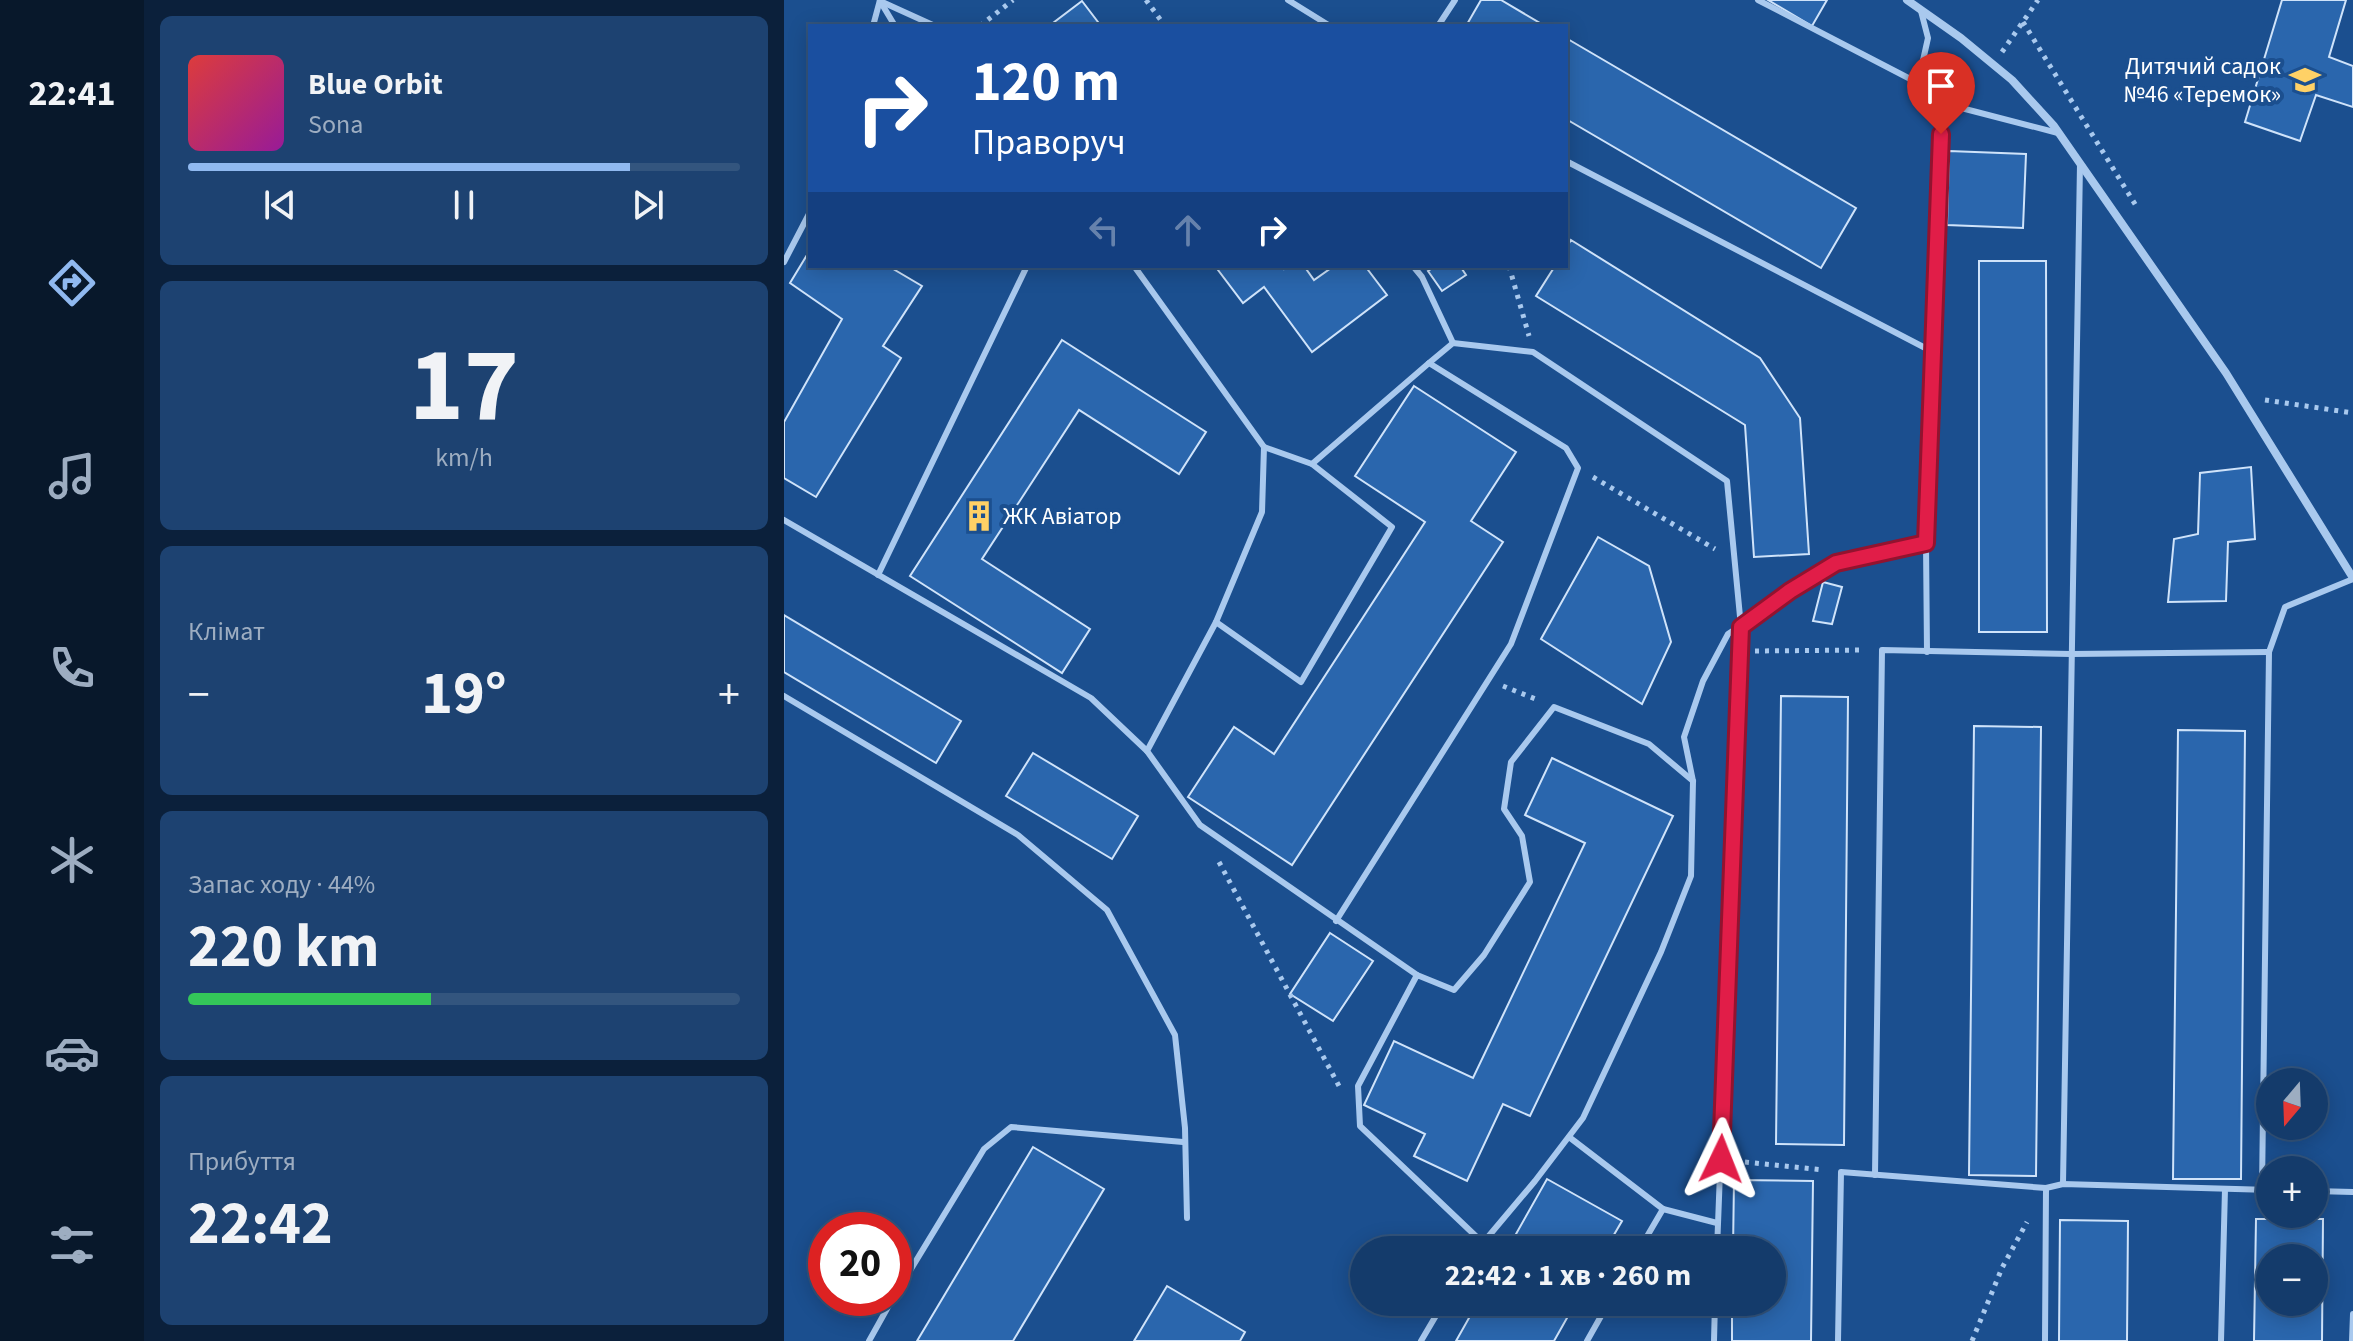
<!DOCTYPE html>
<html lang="uk">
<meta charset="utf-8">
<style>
:root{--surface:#143b6b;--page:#1d4271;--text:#f1f3f6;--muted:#9dadc1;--line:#33557e;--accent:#90b9f0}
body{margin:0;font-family:"Source Sans 3",sans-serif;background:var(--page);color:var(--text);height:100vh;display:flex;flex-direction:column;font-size:30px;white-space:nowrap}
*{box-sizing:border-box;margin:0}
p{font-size:26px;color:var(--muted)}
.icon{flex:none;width:44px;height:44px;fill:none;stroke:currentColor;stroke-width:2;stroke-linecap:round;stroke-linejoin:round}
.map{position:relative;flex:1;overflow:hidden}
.panel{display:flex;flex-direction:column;gap:16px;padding:16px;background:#0b203b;width:640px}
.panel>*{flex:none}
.hud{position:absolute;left:24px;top:24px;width:760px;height:244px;border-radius:0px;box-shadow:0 4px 20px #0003,0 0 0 2px var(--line);background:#1a4fa0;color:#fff;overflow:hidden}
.needle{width:52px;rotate:199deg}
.tools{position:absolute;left:1472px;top:1068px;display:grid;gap:16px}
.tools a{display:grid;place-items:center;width:72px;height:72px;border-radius:50%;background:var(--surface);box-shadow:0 4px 20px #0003,0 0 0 2px var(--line);font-size:40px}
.speed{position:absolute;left:24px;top:1212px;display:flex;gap:16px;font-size:40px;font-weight:700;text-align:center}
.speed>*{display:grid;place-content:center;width:104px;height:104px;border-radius:50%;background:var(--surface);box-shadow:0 4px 20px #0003,0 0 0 2px var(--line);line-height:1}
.speed .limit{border:12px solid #d22;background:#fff;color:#111}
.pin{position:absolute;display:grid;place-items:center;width:68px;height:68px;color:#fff;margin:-82px -34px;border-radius:50% 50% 50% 0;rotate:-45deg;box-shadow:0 0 8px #0007}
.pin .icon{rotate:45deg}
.me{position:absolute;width:88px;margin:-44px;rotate:2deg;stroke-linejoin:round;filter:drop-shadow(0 0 6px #0008)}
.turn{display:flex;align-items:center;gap:28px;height:168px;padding:0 32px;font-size:36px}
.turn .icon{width:104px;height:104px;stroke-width:2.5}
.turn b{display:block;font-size:56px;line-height:68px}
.lanes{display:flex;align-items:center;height:76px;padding:0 32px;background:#0003;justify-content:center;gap:40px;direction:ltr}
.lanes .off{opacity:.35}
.big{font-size:60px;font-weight:700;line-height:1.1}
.panel .card{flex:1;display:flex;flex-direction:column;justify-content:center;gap:12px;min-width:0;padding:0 28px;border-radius:12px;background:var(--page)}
.panel .dial{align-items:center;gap:0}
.dial b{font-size:104px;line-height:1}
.song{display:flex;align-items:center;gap:24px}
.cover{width:96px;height:96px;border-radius:12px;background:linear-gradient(135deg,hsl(0 70% 55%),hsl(300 70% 35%))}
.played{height:8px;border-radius:4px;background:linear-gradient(90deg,var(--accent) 80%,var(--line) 80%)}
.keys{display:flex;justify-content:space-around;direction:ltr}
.heat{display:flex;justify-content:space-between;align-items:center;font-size:44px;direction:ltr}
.charge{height:12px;border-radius:6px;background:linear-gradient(90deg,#34c759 44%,var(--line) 0)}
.trip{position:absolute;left:566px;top:1236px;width:436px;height:80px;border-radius:40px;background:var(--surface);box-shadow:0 4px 20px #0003,0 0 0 2px var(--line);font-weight:700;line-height:80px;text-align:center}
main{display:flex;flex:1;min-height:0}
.tab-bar{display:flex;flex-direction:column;width:144px;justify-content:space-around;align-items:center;background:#08182b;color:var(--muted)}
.tab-bar .icon{width:56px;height:56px}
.tab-bar .active{color:var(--accent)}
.tab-bar b{font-size:36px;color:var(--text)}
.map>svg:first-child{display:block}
.building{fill:#2a66ad;stroke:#cfe3fa;stroke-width:2;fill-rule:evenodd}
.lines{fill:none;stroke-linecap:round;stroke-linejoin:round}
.path{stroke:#a9c9ee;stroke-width:5;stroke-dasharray:4 6;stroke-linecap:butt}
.service{stroke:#a9c9ee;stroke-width:6}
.minor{stroke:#a9c9ee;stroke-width:8}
.route-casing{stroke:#92132f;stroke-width:20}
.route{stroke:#e11d48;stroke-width:14}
.labels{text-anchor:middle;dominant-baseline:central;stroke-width:8;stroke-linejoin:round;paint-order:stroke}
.poi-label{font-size:24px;fill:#fff;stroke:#1b4f8f;text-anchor:end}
</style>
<main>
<nav class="tab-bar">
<b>22:41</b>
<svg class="icon active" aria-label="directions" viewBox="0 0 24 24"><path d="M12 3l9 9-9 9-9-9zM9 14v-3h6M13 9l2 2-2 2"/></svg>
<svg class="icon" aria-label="music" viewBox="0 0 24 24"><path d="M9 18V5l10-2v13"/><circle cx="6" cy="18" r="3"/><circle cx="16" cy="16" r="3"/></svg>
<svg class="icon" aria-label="phone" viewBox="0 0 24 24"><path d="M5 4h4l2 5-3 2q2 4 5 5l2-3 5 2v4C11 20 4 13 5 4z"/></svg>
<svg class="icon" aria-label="climate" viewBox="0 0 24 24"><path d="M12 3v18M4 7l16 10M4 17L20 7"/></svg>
<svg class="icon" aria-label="car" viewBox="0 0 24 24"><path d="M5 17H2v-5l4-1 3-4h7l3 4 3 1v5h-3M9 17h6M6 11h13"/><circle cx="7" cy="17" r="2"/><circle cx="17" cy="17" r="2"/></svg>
<svg class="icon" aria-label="filters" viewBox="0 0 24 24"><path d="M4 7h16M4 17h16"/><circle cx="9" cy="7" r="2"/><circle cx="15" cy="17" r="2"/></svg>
</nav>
<section class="panel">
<div class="card">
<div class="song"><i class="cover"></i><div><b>Blue Orbit</b><p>Sona</p></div></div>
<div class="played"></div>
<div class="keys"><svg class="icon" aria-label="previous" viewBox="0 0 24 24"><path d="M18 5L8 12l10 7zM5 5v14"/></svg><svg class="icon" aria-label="pause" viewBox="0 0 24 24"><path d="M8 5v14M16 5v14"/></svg><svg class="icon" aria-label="next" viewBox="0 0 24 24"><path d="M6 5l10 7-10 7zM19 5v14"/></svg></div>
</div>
<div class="card dial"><b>17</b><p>km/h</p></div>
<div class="card"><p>Клімат</p>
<div class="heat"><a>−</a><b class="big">19°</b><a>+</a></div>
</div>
<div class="card"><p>Запас ходу · 44%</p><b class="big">220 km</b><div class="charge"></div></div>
<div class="card"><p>Прибуття</p><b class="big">22:42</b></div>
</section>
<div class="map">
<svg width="1569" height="1341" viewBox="0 0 1569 1341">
<rect width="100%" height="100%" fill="#1b4f8f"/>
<!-- building -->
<g class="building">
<polygon points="697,0 717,0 761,26 682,26"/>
<polygon points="984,0 1043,0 1028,26"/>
<polygon points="1498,0 1562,0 1545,57 1569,66 1569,107 1532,95 1516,141 1461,122"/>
<polygon points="298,1 317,26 265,26"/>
<polygon points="782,38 1072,208 1037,268 782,119"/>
<polygon points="1165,151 1242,154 1239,228 1163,225"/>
<polygon points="787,240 976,358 1016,418 1025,554 970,557 961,425 752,296 771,266 782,266 782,248"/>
<polygon points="26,250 26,266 104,266 138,286 99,346 117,358 32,497 0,478 0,422 58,319 6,283"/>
<polygon points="1195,261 1262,261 1263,632 1195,632"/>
<polygon points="431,266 498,266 500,269 504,266 520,266 530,280 550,266 581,266 603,295 528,352 480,287 459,303"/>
<polygon points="652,266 676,266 682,275 658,291 644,271"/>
<polygon points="278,340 422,432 395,474 295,410 198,559 306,629 278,673 126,576"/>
<polygon points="630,386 732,452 687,521 719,542 508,865 404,797 450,727 490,754 641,522 571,476"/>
<polygon points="1467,467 1471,539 1444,542 1442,601 1384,602 1390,539 1414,534 1416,473"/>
<polygon points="814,537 865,566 887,642 858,704 757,639"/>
<polygon points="1039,582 1058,587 1048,624 1029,621"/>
<polygon points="0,615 177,721 152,763 0,672"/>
<polygon points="997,696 1064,697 1060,1145 992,1144"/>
<polygon points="1190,726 1257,727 1252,1176 1185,1175"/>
<polygon points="1394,730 1461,731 1457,1179 1389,1179"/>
<polygon points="249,753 354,816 328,859 222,796"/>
<polygon points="768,758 889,816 746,1116 719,1104 683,1181 630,1156 641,1134 580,1105 610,1041 689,1078 801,843 741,815"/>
<polygon points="546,933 589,961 549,1021 506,994"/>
<polygon points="249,1147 320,1189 229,1341 133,1341"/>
<polygon points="763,1179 838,1221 821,1250 723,1250"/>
<polygon points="950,1180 1029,1181 1027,1341 948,1341 948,1302 988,1302 988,1250 949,1250"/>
<path d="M1472 1219H1539L1538 1341H1470ZM1486 1258H1530V1302H1486Z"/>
<polygon points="1276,1220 1344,1221 1343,1341 1275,1341"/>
<polygon points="383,1286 461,1332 456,1341 350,1341"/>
<polygon points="694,1302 792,1302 770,1341 672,1341"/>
</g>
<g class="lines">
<!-- path -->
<g class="path">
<polyline points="362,0 381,26"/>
<polyline points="1239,22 1354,209"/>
<polyline points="196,26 229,0"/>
<polyline points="1218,52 1254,0"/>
<polyline points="725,266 745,336"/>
<polyline points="1481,400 1569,413"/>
<polyline points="809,477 931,549"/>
<polyline points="971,651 1081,650"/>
<polyline points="719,686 754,700"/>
<polyline points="435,862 555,1086"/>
<polyline points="951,1161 1040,1170"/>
<polyline points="1188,1341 1218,1268 1243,1222"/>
</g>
<!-- service -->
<g class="service">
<polyline points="504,0 546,26"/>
<polyline points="974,0 1134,83"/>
<polyline points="96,1 151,26"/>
<polyline points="96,1 111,26"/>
<polyline points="1137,11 1144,38 1134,83 1158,103 1274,133"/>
<polyline points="89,26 96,0"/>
<polyline points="654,26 671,0"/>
<polyline points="782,161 1149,352"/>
<polyline points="0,262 26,212"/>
<polyline points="350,266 480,447 528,464 645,363 782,448 794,468 727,644 552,921"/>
<polyline points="629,266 638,277 669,343"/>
<polyline points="645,363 669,343 749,352 943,481 957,627 933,1250"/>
<polyline points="480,447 478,512 432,622 363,751 416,825 633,975"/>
<polyline points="0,520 307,698 363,751"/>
<polyline points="94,575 243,266"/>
<polyline points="432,622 517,682 608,527 528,464"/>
<polyline points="1143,652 1142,543 1158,103"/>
<polyline points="0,696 234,835 323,910 391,1035 401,1128 403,1218"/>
<polyline points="785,1137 879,1209 855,1250"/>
<polyline points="1091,1175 1098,650 1287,654 1485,652"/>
<polyline points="1279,1184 1296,164"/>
<polyline points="1478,1189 1485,652 1501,607 1569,579"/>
<polyline points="1530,1191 1569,1192"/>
<polyline points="879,1209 933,1223"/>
<polyline points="698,1242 576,1126 574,1086 633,975 670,990 700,955 746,882 738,836 720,809 727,762 770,707 865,744 909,781"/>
<polyline points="693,1250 751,1181 799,1118 877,952 907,876 909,781 900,737 919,681 944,634 1052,563 1142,543"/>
<polyline points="110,1297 200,1149 227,1127 399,1142"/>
<polyline points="85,1341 109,1298"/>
<polyline points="637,1341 660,1302"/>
<polyline points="803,1341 825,1302"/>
<polyline points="930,1341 931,1302"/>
<polyline points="1054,1341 1057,1172 1262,1188"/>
<polyline points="1261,1341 1262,1188 1279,1184 1486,1190"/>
<polyline points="1437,1341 1441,1189"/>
<polyline points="1568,1341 1569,1314"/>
</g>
<!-- minor -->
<polyline class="minor" points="1123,0 1177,38 1228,80 1270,126 1442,373 1569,578"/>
</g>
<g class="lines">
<defs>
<polyline id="route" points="937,1159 957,627 1006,591 1052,563 1142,543 1157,134"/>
</defs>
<!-- route casing -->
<use href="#route" class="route-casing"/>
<!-- route -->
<use href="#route" class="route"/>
</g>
<!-- icons -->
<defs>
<symbol id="school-bare" viewBox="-9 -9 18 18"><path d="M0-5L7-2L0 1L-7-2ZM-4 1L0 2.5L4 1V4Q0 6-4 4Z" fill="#ffd166" stroke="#1b4f8f" stroke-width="2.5" paint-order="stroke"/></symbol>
<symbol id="building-bare" viewBox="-9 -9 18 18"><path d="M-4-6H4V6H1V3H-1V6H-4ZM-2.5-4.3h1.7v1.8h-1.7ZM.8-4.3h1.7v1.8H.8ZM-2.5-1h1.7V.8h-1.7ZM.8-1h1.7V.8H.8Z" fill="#ffd166" stroke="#1b4f8f" stroke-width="2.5" paint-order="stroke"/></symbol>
</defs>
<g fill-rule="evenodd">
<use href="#school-bare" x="1499" y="58" width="44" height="44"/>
<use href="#building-bare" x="173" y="494" width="44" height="44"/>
</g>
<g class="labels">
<!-- poi labels -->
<g class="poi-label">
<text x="1497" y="66">Дитячий садок<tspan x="1497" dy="28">№46 «Теремок»</tspan></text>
<text x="219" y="516" text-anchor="start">ЖК Авіатор</text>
</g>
</g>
</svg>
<div class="tools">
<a><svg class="needle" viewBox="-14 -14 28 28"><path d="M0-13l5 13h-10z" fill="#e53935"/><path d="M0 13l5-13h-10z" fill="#9dadc1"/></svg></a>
<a>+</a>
<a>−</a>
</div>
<div class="speed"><div class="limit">20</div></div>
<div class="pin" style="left:1157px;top:134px;background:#d93025"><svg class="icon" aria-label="arrive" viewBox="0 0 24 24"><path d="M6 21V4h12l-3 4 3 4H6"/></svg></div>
<svg class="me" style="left:937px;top:1159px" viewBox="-20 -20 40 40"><path d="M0-17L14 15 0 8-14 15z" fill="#e11d48" stroke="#fff" stroke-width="4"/></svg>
<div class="trip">22:42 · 1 хв · 260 m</div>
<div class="hud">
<div class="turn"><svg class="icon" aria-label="right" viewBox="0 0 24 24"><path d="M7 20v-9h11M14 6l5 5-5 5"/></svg><div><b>120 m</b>Праворуч</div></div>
<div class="lanes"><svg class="icon off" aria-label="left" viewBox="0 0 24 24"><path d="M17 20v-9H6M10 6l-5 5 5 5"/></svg><svg class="icon off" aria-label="ahead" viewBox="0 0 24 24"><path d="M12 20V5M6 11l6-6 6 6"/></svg><svg class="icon" aria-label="right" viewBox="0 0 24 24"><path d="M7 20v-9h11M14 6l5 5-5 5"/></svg></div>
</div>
</div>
</main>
